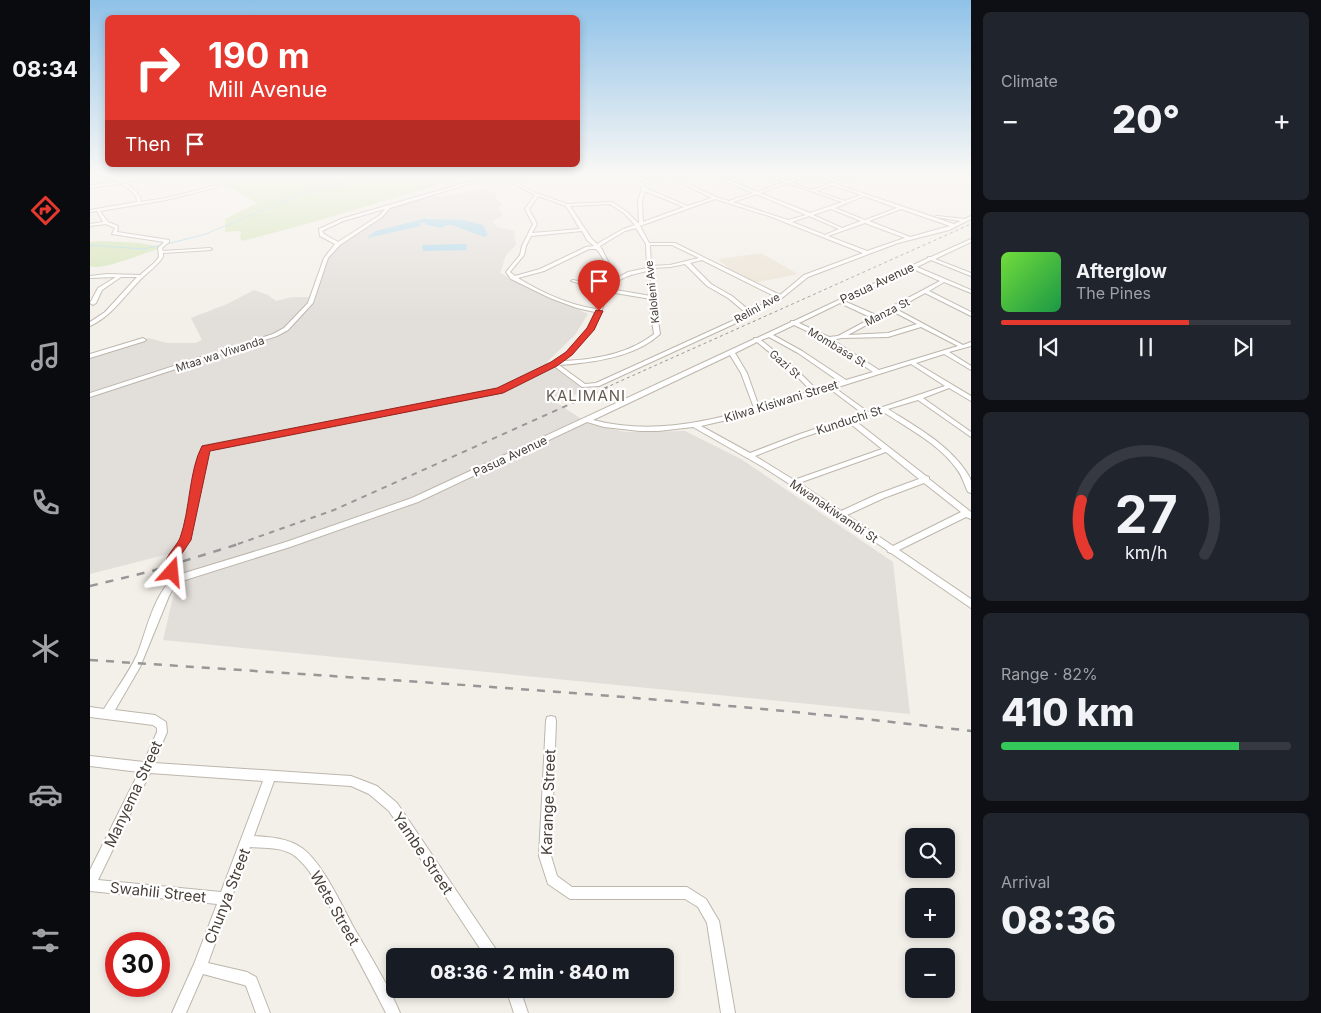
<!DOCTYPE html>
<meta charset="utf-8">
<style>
:root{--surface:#171b24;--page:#20242c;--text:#f1f3f6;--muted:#9ea1a6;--line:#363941;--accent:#e5382e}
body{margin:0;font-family:Inter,sans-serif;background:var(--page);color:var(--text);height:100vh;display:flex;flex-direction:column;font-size:19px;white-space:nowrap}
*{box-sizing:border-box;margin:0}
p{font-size:16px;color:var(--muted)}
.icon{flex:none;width:28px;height:28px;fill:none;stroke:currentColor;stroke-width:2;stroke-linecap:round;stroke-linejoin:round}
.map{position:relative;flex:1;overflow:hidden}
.side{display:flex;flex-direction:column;gap:12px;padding:12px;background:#0d0f14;width:350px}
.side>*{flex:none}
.guide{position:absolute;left:15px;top:15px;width:475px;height:152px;border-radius:8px;box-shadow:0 2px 8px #0003;background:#e5382e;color:#fff;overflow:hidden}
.tools{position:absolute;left:815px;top:828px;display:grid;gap:10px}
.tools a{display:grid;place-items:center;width:50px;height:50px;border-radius:8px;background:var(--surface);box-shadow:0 2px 8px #0003;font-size:25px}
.speed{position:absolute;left:15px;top:932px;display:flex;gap:10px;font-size:25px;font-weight:700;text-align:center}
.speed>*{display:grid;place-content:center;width:65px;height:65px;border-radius:50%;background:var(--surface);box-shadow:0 2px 8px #0003;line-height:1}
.speed .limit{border:8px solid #d22;background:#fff;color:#111}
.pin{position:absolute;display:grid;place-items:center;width:42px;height:42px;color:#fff;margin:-51px -21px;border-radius:50% 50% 50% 0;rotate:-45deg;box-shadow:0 0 5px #0007}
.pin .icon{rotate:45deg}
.me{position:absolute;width:55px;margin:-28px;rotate:18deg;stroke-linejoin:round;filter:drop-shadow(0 0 4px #0008)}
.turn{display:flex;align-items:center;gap:18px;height:105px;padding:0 20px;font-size:22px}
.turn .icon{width:65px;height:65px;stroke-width:2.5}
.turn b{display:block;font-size:35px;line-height:42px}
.then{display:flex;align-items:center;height:48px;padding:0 20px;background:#0003;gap:10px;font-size:19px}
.big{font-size:38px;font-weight:800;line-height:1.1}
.side .card{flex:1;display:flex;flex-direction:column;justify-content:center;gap:8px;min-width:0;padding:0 18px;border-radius:8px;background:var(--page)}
.side .dial{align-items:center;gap:0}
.dial svg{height:130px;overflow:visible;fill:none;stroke:var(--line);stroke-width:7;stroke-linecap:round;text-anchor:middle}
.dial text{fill:var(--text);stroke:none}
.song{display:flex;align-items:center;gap:15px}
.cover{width:60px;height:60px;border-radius:8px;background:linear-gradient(135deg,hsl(100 70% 55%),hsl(140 70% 35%))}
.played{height:5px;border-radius:2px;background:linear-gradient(90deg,var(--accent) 65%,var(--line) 65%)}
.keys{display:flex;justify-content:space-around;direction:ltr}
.heat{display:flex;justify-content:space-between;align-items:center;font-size:28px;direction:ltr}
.charge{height:8px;border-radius:4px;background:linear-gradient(90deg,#34c759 82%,var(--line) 0)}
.trip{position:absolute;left:296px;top:948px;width:288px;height:50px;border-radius:8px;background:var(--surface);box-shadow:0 2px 8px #0003;font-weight:800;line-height:50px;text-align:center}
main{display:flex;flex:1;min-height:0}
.tab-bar{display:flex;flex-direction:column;width:90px;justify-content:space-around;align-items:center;background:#090b0e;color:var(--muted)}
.tab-bar .icon{width:35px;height:35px}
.tab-bar .selected{color:var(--accent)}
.tab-bar b{font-size:22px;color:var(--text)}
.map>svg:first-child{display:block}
.industrial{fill:#e2deda}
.education{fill:#eae2d4}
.green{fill:#d3e3b6}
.water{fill:#abd6e9}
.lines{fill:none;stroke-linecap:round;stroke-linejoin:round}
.stream{stroke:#abd6e9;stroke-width:1}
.minor-casing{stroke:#bdb6ac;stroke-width:2}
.minor{fill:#fff;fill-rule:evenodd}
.rail-far2{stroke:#979797;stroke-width:1;stroke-dasharray:3 3;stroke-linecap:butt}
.rail-far1{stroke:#979797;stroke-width:2;stroke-dasharray:5.5 5.5;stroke-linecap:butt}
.rail{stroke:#979797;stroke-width:2.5;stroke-dasharray:8 8;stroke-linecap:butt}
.route{fill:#e5382e;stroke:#95241e}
.labels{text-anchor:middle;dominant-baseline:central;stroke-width:4.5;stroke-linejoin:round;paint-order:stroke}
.far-street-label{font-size:11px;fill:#463f38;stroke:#fff}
.street-label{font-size:12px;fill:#463f38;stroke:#fff}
.quarter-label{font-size:15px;letter-spacing:1px;fill:#675c50;stroke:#fff}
.near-street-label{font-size:15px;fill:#463f38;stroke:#fff}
</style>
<main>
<nav class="tab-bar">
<b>08:34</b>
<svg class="icon selected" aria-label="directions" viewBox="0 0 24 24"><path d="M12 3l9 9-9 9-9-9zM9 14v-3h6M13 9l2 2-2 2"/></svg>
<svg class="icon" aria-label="music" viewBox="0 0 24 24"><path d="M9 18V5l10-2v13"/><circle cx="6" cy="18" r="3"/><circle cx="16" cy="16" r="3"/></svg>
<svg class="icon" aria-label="phone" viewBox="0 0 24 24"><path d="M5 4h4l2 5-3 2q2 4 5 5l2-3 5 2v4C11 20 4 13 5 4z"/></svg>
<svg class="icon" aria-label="climate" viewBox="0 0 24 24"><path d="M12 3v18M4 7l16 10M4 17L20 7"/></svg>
<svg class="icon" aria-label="car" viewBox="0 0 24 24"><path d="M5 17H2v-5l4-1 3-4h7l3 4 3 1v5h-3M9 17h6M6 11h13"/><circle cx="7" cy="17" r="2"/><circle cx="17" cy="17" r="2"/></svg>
<svg class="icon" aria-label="filters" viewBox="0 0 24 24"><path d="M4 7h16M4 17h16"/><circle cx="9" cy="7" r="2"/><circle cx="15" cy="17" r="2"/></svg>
</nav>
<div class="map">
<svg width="881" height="1013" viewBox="0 0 881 1013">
<rect width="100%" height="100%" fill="#f3efe9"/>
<!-- industrial -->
<polygon class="industrial" points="393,189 407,193 406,199 412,205 408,208 413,215 402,222 407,227 424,231 426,245 416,255 410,273 498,314 485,335 457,362 495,390 467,403 499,424 536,432 595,431 651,459 803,562 820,714 73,640 94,550 0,574 0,355 58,338 77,343 105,343 112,340 101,318 137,304 164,290 178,295 186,301 202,297 225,297 235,261 248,244 288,216 293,211 293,208 334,199"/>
<!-- education -->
<polygon class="education" points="671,253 708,274 664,283 644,273 628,259"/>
<!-- green -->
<g class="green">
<path d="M109 176H381C304 197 229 222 152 241L150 238 151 231 135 232V219L167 203 144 190Z"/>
<path d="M12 241 51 243 75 248C57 250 13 272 0 266V242Z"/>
</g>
<!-- water -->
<g class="water">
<polygon points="333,219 373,220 393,225 398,235 394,237 362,225 356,225 352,228 337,225 334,222 330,223 331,226 277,238 286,231"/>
<polygon points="332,245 376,244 377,250 333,251"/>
</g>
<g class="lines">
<!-- stream -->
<g class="stream">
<polyline points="77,244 116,234 221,190 269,180 317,176"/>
<polyline points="0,245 53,249 72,245"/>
</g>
<defs>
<g id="minor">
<path d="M23 176H28L32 180 54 176H64L34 182C41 187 51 193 51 202L76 198 128 185V187L76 200 10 211 18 222 28 226 27 232 79 240V242L72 248 73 251 120 248 122 249 120 250 73 253V257C67 266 59 271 51 279 35 295 22 316 0 326V322L15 312 47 277H31L12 290 6 303 3 305 0 303 8 288 26 277 0 278V276L17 274 50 275 64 263 69 257 68 248 74 242 22 234 25 228 16 224 0 226V224L13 222 7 211 0 212V210L47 202C48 194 37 188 31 183L0 188V186L29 181Z"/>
<path d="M398 176H405L300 208 292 217 250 245 238 258 223 303 198 330 187 336 0 397V393L183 334 194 328 218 303 234 258 245 244 230 236 229 229 251 219ZM295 209 290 215 248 242 234 234 232 231 253 221Z"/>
<path d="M410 176H415L443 192 477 204 522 202 537 212 548 223H549L548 201 552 189 549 183 570 176H577L553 184 556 188 597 206 622 198 577 176H582L626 197 639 201 663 193 623 176H629L667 192 694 182 678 176H684L698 181 712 176H723L742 183 761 176H767L746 184 864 224 871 221 845 217 847 216 875 219 881 216V219L859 230 808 243 718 277 692 298 644 324 509 386 492 387 464 366 410 393 118 450 99 540 88 558 85 566 88 575 196 542 322 498 664 339V338H667L701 322V321H704L838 258V257H841L881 239V242L845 259 881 273V276L841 260 827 267 881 290V293L854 282 839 291 881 312V316L835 293 806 309 873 345 881 342V346L859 352 881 366V370L854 354 826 363 881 396V401L859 388 833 398 881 432V437L828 400 798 409C826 427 856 443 875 470 877 473 880 477 881 481 881 484 881 489 881 493L878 492C874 484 872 475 866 468 848 443 817 428 792 411L764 420 836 476 839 477V479L881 512V519L876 517 809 550 881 599V608L801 553 798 552 797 550 750 518 746 517V514L673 467 603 427 568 431H550L514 427 497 422 328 502 200 547 92 581 85 586 79 596 50 667 25 710 65 715 76 722 77 732 64 763 261 776 287 786 307 803 407 951 408 956H395L299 811 279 794 261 786 184 781 164 836C180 837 198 838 212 848 232 862 252 906 264 928 280 956 298 984 310 1013H296C281 983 265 954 249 924 237 902 223 868 202 854 190 847 173 848 160 847L118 963 157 972 166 977 180 1013H166L156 986 154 985 113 974 96 1013H82L104 964 127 904 0 891V870L49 772 0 766V756L54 762 67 732V728L63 725 0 717V707L14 709C25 691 38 674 47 655 57 630 62 600 81 580L77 566 81 555 91 539 113 446 408 389 462 363 477 352 499 328 505 312 487 308 460 298 421 279 416 272 430 255 432 246 443 224 435 209 445 195ZM718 176V177L739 184 722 190 701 182ZM698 183 752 202 720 213 670 193ZM742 185 771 195 755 201 726 191ZM555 191 594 207 553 222 552 201ZM666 194 716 215 698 220 643 202ZM448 196 476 206 490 229 442 233 447 224 439 209ZM774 196 807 208 775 220 745 208ZM625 199 679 216 773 253 714 275 690 295 585 243H559L550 226ZM520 204 535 214 545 225 533 229 507 244 501 238 480 206ZM741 209 771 221 752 228 723 215ZM811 209 860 226 820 237 779 221ZM719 216 749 229 735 235 702 222ZM775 223 815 238 777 251 738 236ZM546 228 556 244 557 268 538 272 527 278 510 246 535 231ZM492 231 497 240 504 246 496 247 450 269 425 276 420 272 434 255 436 246 441 236ZM560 245H582L609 258 580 265 561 266ZM499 249H506L509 252 523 277 517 287 483 280 481 281 515 290 506 309C479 305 451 292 428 278L454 271ZM612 260 686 297 660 311 642 296 621 284 600 263ZM595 264 617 286 638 298 656 313 640 322 506 383 495 384 469 365C501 363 546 357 570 334L566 308V283L561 268 580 267ZM823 269 850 281 786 315 754 301ZM557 271 562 283 561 296 520 289C528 277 544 274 557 271ZM519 292 561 299 560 308 564 334C539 354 503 360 472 361L481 354 504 329ZM750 303 782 318 748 336 739 337 709 323ZM802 311 827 324 798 333 758 335ZM704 325 736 340 783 372 756 380 712 351 683 335ZM831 327 868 346 789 370 743 340 751 338 798 337ZM679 337 708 353 750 382 737 385 736 386 726 389 705 368 671 340ZM667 342 701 370 721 391 669 407 657 373 645 353ZM640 355 651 373 664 408C612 424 556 434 503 420ZM821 364 855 386 778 412 745 388ZM740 389 772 413 707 435 660 453 611 426 641 419ZM758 422 792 449 704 480 665 456 711 438ZM796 452 829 479 788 494 751 511 709 483ZM834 483 871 512 803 546 757 515 794 498ZM60 773 173 781 131 892 8 880Z"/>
<polygon points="53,338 56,340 55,341 0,358 0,354"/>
<polygon points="461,716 465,717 466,721 461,856 467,876 482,887 597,887 616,899 629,921 645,1013 631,1013 617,923 608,907 595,899 480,899 458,884 449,856 456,721 457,717"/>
<polygon points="416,989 430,989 438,1013 424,1013"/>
</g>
</defs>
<!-- minor casing -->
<use href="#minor" class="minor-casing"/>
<!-- minor -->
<use href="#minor" class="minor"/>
<!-- rail-far2 -->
<polyline class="rail-far2" points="515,388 881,224"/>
<!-- rail-far1 -->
<polyline class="rail-far1" points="148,544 244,510 518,387"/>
<!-- rail -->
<g class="rail">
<polyline points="0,586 62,571 152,543"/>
<path d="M0 660C294 680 588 696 881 731"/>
</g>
</g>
<!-- sky -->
<linearGradient id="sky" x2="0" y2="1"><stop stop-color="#8fc2e8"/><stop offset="0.55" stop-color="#faf8f5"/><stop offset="1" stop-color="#faf8f5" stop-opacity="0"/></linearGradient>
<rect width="881" height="318" fill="url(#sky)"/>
<!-- route -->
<path class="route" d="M506 310 513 311 504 330 482 355 467 366 413 393 120 451 101 540 89 558 86 576 82 578 77 576C69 560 84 551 90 538 100 511 99 470 112 446L407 388 461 362 476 352 497 328Z"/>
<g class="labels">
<!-- far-street labels -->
<g class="far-street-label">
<text transform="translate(562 292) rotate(-96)">Kaloleni Ave</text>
<text transform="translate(667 308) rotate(-29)">Relini Ave</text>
<text transform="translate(797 312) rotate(-27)">Manza St</text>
<text transform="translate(747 347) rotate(31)">Mombasa St</text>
<text transform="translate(130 354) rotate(-18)">Mtaa wa Viwanda</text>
<text transform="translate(695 364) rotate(41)">Gazi St</text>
</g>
<!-- street labels -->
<g class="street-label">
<text transform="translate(787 283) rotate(-25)">Pasua Avenue</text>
<text transform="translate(691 401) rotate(-17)">Kilwa Kisiwani Street</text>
<text transform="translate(759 420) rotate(-18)">Kunduchi St</text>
<text transform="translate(420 456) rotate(-25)">Pasua Avenue</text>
<text transform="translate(744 511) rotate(34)">Mwanakiwambi St</text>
</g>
<!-- quarter labels -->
<g class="quarter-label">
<text x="496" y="395">KALIMANI</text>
</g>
<!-- near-street labels -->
<g class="near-street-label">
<text transform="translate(43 794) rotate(-65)">Manyema Street</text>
<text transform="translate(458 802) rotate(-88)">Karange Street</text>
<text transform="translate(333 853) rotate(56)">Yambe Street</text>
<text transform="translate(68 892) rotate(6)">Swahili Street</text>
<text transform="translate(137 896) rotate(-69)">Chunya Street</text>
<text transform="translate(245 908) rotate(60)">Wete Street</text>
</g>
</g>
</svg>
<div class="tools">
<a><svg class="icon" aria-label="search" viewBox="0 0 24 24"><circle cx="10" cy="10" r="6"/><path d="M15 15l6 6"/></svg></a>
<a>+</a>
<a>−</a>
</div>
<div class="speed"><div class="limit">30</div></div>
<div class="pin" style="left:509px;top:311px;background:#d93025"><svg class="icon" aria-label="arrive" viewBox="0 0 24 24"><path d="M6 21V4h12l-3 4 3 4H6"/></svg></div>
<svg class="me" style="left:82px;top:572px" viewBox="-20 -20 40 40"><path d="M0-17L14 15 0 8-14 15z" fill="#e5382e" stroke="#fff" stroke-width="4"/></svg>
<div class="trip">08:36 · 2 min · 840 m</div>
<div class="guide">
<div class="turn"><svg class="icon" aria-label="right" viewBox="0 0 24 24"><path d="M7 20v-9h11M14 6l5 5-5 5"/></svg><div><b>190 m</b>Mill Avenue</div></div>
<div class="then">Then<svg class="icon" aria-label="arrive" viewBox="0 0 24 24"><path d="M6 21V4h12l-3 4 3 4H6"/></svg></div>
</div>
</div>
<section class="side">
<div class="card"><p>Climate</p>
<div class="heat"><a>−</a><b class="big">20°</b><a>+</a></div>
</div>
<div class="card">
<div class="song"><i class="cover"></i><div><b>Afterglow</b><p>The Pines</p></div></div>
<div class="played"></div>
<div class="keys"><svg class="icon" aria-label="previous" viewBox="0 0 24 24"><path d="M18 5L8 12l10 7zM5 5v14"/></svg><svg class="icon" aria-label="pause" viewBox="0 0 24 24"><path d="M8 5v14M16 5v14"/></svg><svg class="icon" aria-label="next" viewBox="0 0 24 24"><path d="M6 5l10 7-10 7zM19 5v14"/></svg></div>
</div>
<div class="card dial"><svg viewBox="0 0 100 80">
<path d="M14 69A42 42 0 1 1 86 69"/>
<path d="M14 69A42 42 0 0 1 10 36" stroke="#e5382e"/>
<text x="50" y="56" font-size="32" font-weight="700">27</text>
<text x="50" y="72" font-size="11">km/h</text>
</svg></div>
<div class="card"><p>Range · 82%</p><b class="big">410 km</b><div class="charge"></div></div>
<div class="card"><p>Arrival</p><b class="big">08:36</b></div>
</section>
</main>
